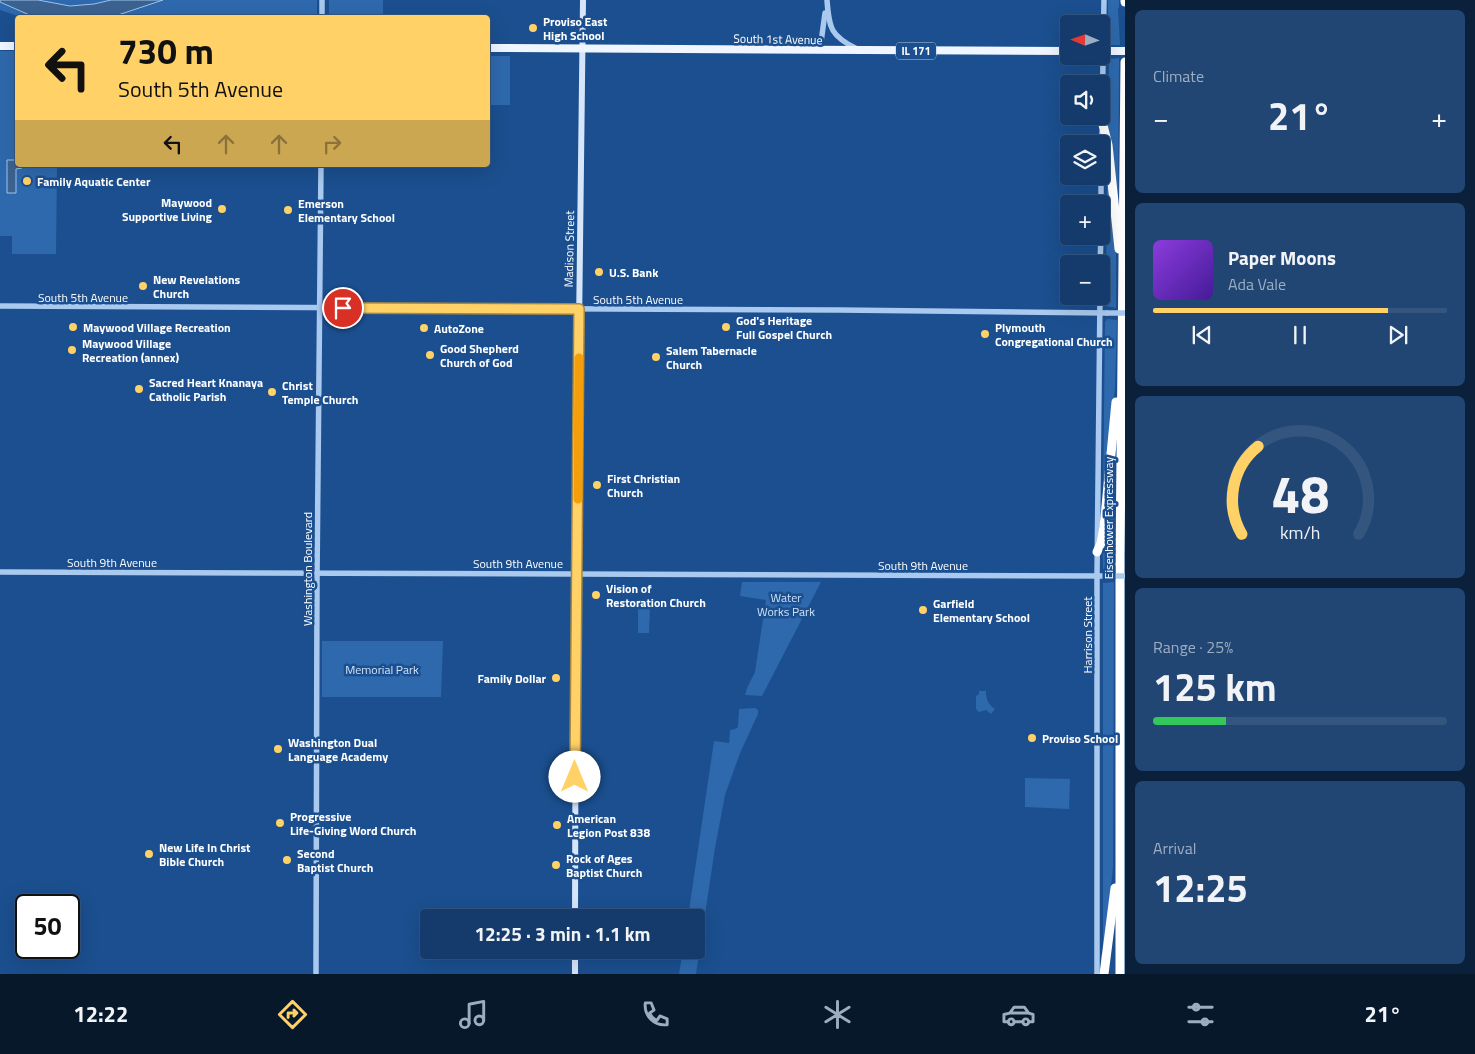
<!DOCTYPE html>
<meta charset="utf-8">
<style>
:root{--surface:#143b6b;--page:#214673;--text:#f1f3f6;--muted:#9dadc1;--line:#33557e;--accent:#ffd166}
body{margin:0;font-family:"Titillium Web",sans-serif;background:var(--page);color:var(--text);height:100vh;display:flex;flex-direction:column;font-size:19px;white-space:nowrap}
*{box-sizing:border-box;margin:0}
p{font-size:16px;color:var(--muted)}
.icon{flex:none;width:28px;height:28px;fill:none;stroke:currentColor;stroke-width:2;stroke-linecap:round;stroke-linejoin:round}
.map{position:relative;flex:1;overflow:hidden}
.sheet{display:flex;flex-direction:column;gap:10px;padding:10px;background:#0b203b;width:350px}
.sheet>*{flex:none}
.banner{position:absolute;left:15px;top:15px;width:475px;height:152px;border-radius:5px;box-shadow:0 5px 20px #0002,0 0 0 1px var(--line);background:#ffd166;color:#111;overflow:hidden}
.needle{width:32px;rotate:272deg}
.fabs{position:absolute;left:1060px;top:15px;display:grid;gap:10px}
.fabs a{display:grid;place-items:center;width:50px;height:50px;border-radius:5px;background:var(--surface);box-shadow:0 5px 20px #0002,0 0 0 1px var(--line);font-size:25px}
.speed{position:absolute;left:15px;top:894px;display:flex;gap:10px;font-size:25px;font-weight:700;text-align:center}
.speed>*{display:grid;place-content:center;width:65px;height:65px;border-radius:50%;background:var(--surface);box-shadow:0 5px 20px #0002,0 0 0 1px var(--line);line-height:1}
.speed .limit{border:2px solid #111;border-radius:8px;background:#fff;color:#111}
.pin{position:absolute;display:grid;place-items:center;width:42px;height:42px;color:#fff;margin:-21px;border:2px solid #fff;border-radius:50%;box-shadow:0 1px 5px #0007}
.me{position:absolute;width:55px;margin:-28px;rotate:0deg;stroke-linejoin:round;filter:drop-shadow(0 0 4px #0008)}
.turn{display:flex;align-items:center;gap:18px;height:105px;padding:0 20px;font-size:22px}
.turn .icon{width:65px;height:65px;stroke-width:2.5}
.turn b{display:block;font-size:35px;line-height:42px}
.lanes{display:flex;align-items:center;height:48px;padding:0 20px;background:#0003;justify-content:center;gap:25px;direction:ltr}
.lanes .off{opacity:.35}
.big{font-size:38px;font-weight:700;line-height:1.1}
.sheet .widget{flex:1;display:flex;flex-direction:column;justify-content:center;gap:8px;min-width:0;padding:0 18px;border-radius:8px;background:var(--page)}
.sheet .dial{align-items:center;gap:0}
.dial svg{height:130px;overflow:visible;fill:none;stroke:var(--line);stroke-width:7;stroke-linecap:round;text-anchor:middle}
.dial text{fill:var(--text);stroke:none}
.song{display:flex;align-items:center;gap:15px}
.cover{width:60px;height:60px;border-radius:8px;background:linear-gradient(135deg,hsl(270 70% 55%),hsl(260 70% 35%))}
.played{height:5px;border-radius:2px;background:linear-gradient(90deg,var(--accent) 80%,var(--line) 80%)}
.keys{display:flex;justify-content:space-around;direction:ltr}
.heat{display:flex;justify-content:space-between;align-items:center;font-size:28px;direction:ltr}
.charge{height:8px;border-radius:4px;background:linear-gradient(90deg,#34c759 25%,var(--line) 0)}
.trip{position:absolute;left:420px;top:909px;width:285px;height:50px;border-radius:5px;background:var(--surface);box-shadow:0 5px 20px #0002,0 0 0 1px var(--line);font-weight:700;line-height:50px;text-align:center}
.tab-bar{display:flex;height:80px;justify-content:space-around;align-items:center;background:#08182b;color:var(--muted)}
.tab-bar .icon{width:35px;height:35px}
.tab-bar .current{color:var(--accent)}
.tab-bar b{font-size:22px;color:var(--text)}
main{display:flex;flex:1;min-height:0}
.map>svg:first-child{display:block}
.green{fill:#2e69ad}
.water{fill:#3c6290;stroke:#9cc4f0}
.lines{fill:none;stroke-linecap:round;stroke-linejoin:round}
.tertiary{stroke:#a9c9ee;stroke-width:5.5}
.secondary{stroke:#d6e6fa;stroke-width:6}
.primary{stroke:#f0f6ff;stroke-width:8}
.motorway{stroke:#fff;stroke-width:9}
.tertiary-bridge{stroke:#a9c9ee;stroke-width:5.5}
.route-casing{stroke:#a68842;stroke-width:12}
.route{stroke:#ffd166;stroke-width:9}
.slow{stroke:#f59e0b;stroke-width:9}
.poi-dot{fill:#ffd166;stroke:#1b4f8f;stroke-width:2}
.labels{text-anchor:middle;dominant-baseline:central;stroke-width:5;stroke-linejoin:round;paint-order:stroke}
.shield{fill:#1b4f8f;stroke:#bbcadd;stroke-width:1}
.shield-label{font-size:11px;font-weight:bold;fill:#fff}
.poi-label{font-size:12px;font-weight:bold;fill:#fff;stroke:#1b4f8f;text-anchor:start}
.street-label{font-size:12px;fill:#fff;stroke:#1b4f8f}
.park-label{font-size:12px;fill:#cfe3fa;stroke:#1b4f8f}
</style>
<main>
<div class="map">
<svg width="1125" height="974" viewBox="0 0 1125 974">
<rect width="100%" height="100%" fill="#1b4f8f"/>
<!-- green -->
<g class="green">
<polygon points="38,0 111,0 95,4 70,6"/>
<polygon points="163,0 317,0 317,17 109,18"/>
<rect x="329" y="0" width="54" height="17"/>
<polygon points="1108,0 1119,0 1119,7 1118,8 1120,45 1110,45 1108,43"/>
<polygon points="0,2 34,17 21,17 0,10"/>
<polygon points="0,51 17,51 18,165 57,165 56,254 12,254 12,236 0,236"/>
<rect x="488" y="56" width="22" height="49"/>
<polygon points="1119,58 1119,64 1118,209 1108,127 1109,59"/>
<polygon points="1107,166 1116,247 1116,308 1106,306"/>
<polygon points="1107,319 1117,320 1115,387 1102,523 1102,503 1103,503 1105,322"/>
<polygon points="1115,454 1114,531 1112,532 1113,570 1103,569 1103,547"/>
<polygon points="742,582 821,582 762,696 745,695 747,688 755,672 766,600 740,596"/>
<polygon points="1114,582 1113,868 1101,974 1101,955 1103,954 1103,583"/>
<polygon points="638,608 650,608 649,633 638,633"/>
<polygon points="322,641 443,641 441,697 322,697"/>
<path d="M979 691H986C986 700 988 704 995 709L991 714 986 710 979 712 976 709V696L979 694Z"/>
<polygon points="755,708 758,710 758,714 740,753 725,795 715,848 696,974 679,974 683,950 696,950 696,918 688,917 714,741 729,743 730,730 735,729 738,727 739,709"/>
<polygon points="1025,778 1070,779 1069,809 1025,807"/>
</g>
<!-- water -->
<g class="water">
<polygon points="0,0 38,0 70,6 94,4 111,0 163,0 109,18 34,17 0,2"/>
<polygon points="7,160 17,160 18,165 22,165 22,168 16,169 16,193 7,193"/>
</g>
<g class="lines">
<!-- tertiary -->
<g class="tertiary">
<polyline points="322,0 322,18"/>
<path d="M827 0C829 29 831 36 857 49"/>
<polyline points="820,50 825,13"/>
<polyline points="1102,123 1104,0"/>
<polyline points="1101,162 1102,132"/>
<polyline points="1101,204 1101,176"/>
<polyline points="1100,264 1101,236"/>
<polyline points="0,306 839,310 1107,313"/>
<polyline points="0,572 1104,576"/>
<polyline points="316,974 317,579 321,165"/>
<polyline points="1097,974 1097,576 1100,296"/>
</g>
<!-- secondary -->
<g class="secondary">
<polyline points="575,918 576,574 583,0"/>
<polyline points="575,974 575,950"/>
</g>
<!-- primary -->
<g class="primary">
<polyline points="0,46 18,46"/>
<polyline points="488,48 1069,51"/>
<polyline points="1101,51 1125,51"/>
</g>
<!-- motorway -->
<g class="motorway">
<polyline points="1125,0 1125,2"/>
<polyline points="1102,121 1108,145 1119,249"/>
<polyline points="1097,552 1101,543 1104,527 1116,402"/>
<polyline points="1104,974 1115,888"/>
<polyline points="1120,974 1120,557 1125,62"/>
</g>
<!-- tertiary-bridge -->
<g class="tertiary-bridge">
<polyline points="1107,313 1125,313"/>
<polyline points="1104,576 1125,576"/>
</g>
</g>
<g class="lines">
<defs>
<polyline id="route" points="343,308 579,309 575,777"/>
</defs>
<!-- route casing -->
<use href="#route" class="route-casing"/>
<!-- route -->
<use href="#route" class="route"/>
<!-- slow -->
<polyline class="slow" points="578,499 579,358"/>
</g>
<!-- markers -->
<g class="poi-dot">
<circle cx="533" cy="28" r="5"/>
<circle cx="27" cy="181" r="5"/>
<circle cx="222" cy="209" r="5"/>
<circle cx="288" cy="210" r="5"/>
<circle cx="599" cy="272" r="5"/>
<circle cx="143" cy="286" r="5"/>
<circle cx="73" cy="327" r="5"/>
<circle cx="726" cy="327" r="5"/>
<circle cx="424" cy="328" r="5"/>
<circle cx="985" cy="334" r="5"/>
<circle cx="72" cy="350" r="5"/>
<circle cx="430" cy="355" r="5"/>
<circle cx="656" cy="357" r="5"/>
<circle cx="139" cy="389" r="5"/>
<circle cx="272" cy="392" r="5"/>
<circle cx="597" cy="485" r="5"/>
<circle cx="596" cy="595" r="5"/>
<circle cx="923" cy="610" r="5"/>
<circle cx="556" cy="678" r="5"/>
<circle cx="1032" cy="738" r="5"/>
<circle cx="278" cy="749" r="5"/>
<circle cx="280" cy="823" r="5"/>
<circle cx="557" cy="825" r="5"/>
<circle cx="149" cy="854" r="5"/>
<circle cx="287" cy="860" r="5"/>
<circle cx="556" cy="865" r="5"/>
</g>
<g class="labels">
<!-- shield labels -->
<rect class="shield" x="896" y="42.5" width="40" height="17" rx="4"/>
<g class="shield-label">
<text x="916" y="51">IL 171</text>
</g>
<!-- poi labels -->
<g class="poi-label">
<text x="543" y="21">Proviso East<tspan x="543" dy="14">High School</tspan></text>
<text x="37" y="181">Family Aquatic Center</text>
<text x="212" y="202" text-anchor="end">Maywood<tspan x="212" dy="14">Supportive Living</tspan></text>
<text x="298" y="203">Emerson<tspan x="298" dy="14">Elementary School</tspan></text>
<text x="609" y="272">U.S. Bank</text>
<text x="153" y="279">New Revelations<tspan x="153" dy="14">Church</tspan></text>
<text x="736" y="320">God's Heritage<tspan x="736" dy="14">Full Gospel Church</tspan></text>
<text x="83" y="327">Maywood Village Recreation</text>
<text x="995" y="327">Plymouth<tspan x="995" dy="14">Congregational Church</tspan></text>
<text x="434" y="328">AutoZone</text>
<text x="82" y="343">Maywood Village<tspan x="82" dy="14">Recreation (annex)</tspan></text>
<text x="440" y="348">Good Shepherd<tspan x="440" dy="14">Church of God</tspan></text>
<text x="666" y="350">Salem Tabernacle<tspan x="666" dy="14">Church</tspan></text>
<text x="149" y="382">Sacred Heart Knanaya<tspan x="149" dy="14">Catholic Parish</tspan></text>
<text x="282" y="385">Christ<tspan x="282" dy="14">Temple Church</tspan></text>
<text x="607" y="478">First Christian<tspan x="607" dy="14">Church</tspan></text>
<text x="606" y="588">Vision of<tspan x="606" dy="14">Restoration Church</tspan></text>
<text x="933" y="603">Garfield<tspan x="933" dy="14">Elementary School</tspan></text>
<text x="546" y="678" text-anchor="end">Family Dollar</text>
<text x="1042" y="738">Proviso School</text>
<text x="288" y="742">Washington Dual<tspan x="288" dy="14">Language Academy</tspan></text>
<text x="290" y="816">Progressive<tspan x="290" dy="14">Life-Giving Word Church</tspan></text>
<text x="567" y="818">American<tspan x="567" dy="14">Legion Post 838</tspan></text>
<text x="159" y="847">New Life In Christ<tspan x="159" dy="14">Bible Church</tspan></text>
<text x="297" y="853">Second<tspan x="297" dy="14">Baptist Church</tspan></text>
<text x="566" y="858">Rock of Ages<tspan x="566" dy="14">Baptist Church</tspan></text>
</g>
<!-- street labels -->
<g class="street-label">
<text transform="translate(778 39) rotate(1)">South 1st Avenue</text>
<text transform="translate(569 249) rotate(-89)">Madison Street</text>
<text x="83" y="297">South 5th Avenue</text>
<text x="638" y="299">South 5th Avenue</text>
<text transform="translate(1108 518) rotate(-90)">Eisenhower Expressway</text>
<text x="112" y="562">South 9th Avenue</text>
<text x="518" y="563">South 9th Avenue</text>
<text x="923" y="565">South 9th Avenue</text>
<text transform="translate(307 569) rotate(-90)">Washington Boulevard</text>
<text transform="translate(1087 635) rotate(-90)">Harrison Street</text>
</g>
<!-- park labels -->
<g class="park-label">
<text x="786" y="597">Water<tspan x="786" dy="14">Works Park</tspan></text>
<text x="382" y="669">Memorial Park</text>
</g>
</g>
</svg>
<div class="fabs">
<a><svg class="needle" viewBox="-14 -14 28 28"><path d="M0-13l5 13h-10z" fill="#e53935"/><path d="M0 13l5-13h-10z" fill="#9dadc1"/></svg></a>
<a><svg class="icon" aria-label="sound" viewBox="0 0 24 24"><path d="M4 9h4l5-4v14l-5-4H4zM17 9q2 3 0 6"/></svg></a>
<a><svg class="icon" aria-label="layers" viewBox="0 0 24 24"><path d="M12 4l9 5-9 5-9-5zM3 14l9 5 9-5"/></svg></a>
<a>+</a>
<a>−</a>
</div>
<div class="speed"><div class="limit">50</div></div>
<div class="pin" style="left:343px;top:308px;background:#d93025"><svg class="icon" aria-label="arrive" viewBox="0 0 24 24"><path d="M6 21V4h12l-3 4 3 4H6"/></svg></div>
<svg class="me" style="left:575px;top:777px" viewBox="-20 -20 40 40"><circle r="19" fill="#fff"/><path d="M0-13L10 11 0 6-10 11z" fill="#ffd166"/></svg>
<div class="trip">12:25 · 3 min · 1.1 km</div>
<div class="banner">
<div class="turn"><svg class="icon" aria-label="left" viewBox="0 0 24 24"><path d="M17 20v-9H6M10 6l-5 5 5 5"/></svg><div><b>730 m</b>South 5th Avenue</div></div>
<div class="lanes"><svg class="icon" aria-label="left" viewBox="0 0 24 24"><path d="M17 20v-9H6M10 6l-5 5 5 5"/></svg><svg class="icon off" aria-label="ahead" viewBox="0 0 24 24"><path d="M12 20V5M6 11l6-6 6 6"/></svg><svg class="icon off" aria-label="ahead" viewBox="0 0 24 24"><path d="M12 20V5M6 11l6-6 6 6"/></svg><svg class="icon off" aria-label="right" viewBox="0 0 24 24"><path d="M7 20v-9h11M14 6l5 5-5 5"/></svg></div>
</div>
</div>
<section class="sheet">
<div class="widget"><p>Climate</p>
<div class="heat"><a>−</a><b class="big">21°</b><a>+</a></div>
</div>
<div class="widget">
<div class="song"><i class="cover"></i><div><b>Paper Moons</b><p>Ada Vale</p></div></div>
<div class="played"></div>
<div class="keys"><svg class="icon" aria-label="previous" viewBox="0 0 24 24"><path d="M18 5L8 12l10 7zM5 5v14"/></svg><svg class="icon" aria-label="pause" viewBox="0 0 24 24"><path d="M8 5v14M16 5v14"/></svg><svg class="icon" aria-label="next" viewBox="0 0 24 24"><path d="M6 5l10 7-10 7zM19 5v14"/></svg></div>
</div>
<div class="widget dial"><svg viewBox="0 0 100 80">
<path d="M14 69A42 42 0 1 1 86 69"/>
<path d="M14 69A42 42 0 0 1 24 15" stroke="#ffd166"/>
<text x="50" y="56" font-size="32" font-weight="700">48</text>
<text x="50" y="72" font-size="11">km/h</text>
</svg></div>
<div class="widget"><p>Range · 25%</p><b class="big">125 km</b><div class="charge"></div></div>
<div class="widget"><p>Arrival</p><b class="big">12:25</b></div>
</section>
</main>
<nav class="tab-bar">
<b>12:22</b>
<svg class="icon current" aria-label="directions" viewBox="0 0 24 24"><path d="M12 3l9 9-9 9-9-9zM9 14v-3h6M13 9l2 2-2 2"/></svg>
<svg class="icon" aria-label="music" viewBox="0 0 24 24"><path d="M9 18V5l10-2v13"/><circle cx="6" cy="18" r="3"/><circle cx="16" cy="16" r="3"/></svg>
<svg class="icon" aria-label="phone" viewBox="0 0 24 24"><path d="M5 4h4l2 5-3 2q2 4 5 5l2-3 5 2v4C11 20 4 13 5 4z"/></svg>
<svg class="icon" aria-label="climate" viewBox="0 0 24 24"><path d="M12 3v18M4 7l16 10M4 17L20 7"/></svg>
<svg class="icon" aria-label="car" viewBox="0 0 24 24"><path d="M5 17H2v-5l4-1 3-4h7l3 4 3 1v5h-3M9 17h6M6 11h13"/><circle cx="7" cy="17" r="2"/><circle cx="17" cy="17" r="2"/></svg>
<svg class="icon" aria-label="filters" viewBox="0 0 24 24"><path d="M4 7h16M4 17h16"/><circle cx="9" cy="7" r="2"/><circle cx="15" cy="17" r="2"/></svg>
<b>21°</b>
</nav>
